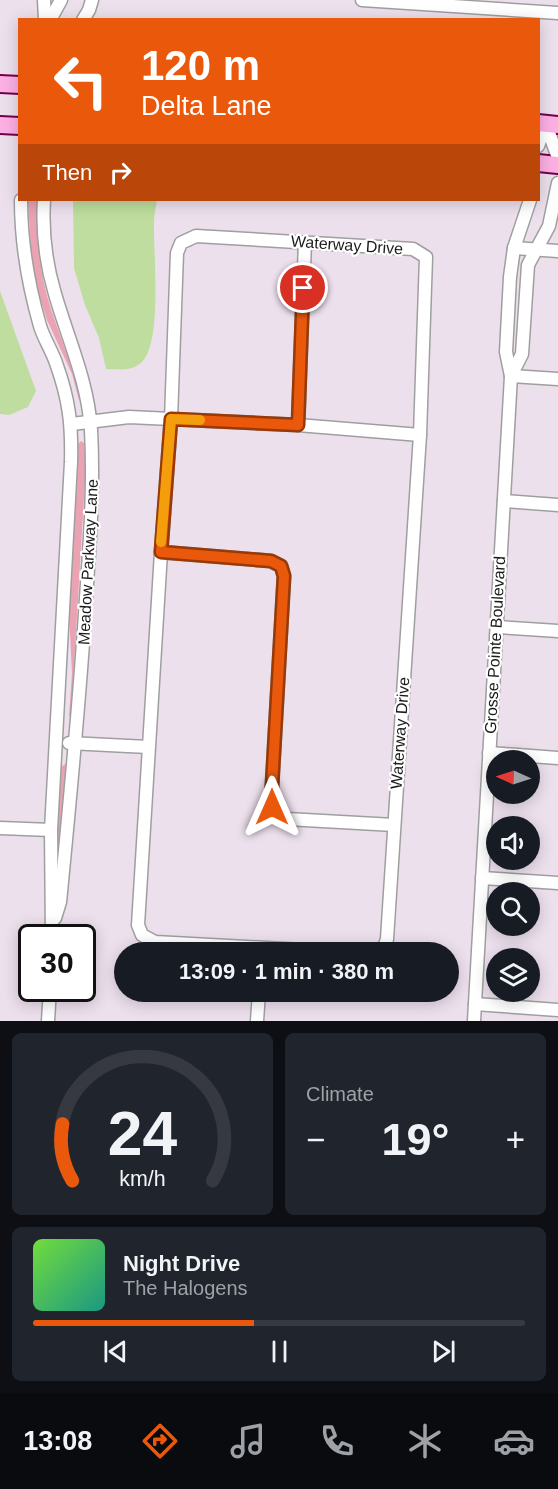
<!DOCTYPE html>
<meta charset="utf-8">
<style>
:root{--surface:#171b24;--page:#20242c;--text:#f1f3f6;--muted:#9ea1a6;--line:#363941;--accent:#ea580c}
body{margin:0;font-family:Arial,sans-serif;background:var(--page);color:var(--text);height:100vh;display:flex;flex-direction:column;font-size:22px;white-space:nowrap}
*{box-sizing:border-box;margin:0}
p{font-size:20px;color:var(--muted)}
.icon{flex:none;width:33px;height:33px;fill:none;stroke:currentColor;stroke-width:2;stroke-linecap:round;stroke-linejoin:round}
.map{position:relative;height:1021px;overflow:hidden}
.details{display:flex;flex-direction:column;gap:12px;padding:12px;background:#0d0f14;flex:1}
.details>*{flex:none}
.guide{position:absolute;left:18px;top:18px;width:522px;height:183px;border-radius:0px;box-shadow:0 3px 15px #0003;background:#ea580c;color:#fff;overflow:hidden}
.needle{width:39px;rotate:273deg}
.buttons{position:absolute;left:486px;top:750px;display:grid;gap:12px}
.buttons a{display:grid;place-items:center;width:54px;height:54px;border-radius:50%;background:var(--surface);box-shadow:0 3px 15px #0003;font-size:30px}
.speed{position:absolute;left:18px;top:924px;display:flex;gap:12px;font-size:30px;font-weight:700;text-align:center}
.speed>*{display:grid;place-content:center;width:78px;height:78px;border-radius:50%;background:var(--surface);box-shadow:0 3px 15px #0003;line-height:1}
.speed .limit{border:3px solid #111;border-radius:9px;background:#fff;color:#111}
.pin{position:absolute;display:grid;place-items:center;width:51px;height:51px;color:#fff;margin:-26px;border:3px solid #fff;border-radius:50%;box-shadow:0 2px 6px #0007}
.me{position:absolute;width:66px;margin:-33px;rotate:0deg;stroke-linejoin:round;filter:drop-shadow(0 0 4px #0008)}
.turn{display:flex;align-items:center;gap:21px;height:126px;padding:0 24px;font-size:27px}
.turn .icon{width:78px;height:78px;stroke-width:2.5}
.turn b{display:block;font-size:42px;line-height:51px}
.then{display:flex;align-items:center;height:57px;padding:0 24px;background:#0003;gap:12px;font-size:22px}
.big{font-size:45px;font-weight:800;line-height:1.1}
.details .card{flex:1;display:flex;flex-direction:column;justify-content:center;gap:9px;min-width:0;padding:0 21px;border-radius:9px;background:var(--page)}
.details .dial{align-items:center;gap:0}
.dial svg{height:156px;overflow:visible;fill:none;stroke:var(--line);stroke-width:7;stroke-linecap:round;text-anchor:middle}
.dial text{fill:var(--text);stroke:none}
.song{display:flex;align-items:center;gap:18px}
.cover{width:72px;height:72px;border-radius:9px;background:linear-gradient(135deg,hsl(100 70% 55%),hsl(170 70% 35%))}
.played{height:6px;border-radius:3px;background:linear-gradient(90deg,var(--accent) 45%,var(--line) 45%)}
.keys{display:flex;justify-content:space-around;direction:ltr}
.heat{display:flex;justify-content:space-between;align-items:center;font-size:33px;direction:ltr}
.details .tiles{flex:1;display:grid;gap:12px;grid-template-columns:1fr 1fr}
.card:last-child{grid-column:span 2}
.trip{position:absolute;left:114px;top:942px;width:345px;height:60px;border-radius:30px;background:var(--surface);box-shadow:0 3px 15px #0003;font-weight:800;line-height:60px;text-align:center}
.tab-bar{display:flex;height:96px;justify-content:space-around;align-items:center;background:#090b0e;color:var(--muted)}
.tab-bar .icon{width:42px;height:42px}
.tab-bar .on{color:var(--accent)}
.tab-bar b{font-size:27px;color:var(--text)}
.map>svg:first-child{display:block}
.grass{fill:#eba2b3}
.water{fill:#bedd9e}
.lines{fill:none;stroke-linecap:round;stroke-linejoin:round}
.minor-casing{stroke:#9f9f9f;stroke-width:15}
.secondary-casing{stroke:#740049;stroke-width:20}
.minor{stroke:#fff;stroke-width:12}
.secondary{stroke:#fcafe4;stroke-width:16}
.route-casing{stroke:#983908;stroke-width:15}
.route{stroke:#ea580c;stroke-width:10}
.slow{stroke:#f59e0b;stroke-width:10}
.labels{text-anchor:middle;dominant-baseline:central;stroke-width:4.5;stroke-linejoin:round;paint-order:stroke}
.street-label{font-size:16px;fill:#1b1b1b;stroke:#fff}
</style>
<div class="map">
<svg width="558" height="1021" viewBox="0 0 558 1021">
<rect width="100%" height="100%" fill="#ece0ed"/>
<!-- grass -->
<g class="grass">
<path d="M28 200H37C38 226 38 253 43 279 51 320 72 358 80 399L79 400 72 374 47 320 38 292 32 265Z"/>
<polygon points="81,441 84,443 86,464 71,716 69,716 72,674 69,612 78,444"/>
<polygon points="65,764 67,767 57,897 54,897 60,768"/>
</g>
<!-- water -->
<g class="water">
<path d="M73 200H157C156 207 154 215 154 223 153 252 163 344 141 363 130 372 118 369 106 369L99 338 85 305 74 268Z"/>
<polygon points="0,291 36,391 28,407 9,415 0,414"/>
</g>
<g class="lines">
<defs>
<g id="minor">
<polyline points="44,0 45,20"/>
<polyline points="362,0 558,13"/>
<polyline points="50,20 61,0"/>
<polyline points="83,20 89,10 92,0"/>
<polyline points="546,124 558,158"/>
<polyline points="538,146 546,124"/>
<path d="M21 200C21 243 28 284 40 326 44 339 52 351 56 363 69 399 72 424 71 462L51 830 52 938"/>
<path d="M44 200C42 231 46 264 55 294 68 339 88 382 91 430 94 486 90 542 86 598 80 699 70 800 60 902L55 918"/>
<polyline points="514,248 558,251"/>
<polyline points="511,376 522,354 528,265 549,226 558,183"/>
<polyline points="511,376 558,379"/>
<polyline points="72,424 129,417 298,425 420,435"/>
<polyline points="298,425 305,242"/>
<polyline points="504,501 558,505"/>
<path d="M161 552 271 561 281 566 284 576 271 803C273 812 278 816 287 819L394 825"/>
<polyline points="497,627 558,631"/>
<polyline points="69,743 148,747"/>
<polyline points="489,753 558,758"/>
<polyline points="0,828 51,830"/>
<polyline points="482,878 558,883"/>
<polyline points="339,952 155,942 142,935 138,925 161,552 171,419 177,253 181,243 196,236 413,249 426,257 420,435 387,939 385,945 379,952"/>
<polyline points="475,1004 558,1010"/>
<polyline points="48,1021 50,988"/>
<polyline points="257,1021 259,992"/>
<polyline points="474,1021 511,376 506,352 510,277 514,248 530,200"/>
</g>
<g id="secondary">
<polyline points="0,84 20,85"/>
<polyline points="538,123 558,125"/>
<polyline points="0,125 20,126"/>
<polyline points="538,163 558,165"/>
</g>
</defs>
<!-- minor casing -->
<use href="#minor" class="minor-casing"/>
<!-- secondary casing -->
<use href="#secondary" class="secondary-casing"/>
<!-- minor -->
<use href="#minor" class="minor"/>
<!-- secondary -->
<use href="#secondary" class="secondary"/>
</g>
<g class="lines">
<defs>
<polyline id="route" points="272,807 271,803 284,576 281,566 271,561 161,552 171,419 298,425 303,288"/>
</defs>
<!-- route casing -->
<use href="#route" class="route-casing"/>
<!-- route -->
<use href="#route" class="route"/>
<!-- slow -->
<polyline class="slow" points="161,542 171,419 200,420"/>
</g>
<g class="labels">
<!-- street labels -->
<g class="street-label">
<text transform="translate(347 245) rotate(4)">Waterway Drive</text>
<text transform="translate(88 562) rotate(-87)">Meadow Parkway Lane</text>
<text transform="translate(495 645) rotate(-87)">Grosse Pointe Boulevard</text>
<text transform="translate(400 733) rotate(-86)">Waterway Drive</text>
</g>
</g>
</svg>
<div class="buttons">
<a><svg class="needle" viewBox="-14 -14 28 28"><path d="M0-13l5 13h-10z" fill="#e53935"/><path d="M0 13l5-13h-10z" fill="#9ea1a6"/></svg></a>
<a><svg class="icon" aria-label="sound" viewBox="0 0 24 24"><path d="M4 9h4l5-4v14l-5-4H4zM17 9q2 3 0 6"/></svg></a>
<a><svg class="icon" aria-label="search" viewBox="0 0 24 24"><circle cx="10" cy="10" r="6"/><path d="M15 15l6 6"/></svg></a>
<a><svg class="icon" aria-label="layers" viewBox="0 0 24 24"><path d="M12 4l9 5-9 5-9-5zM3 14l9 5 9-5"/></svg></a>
</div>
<div class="speed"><div class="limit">30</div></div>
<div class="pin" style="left:303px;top:288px;background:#d93025"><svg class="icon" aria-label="arrive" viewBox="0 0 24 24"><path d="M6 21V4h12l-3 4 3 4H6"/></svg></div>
<svg class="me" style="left:272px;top:807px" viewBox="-20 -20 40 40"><path d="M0-17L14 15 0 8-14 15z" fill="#ea580c" stroke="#fff" stroke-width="4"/></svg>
<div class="trip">13:09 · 1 min · 380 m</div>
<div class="guide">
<div class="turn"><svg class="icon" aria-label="left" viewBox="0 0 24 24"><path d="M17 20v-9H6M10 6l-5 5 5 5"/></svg><div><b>120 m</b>Delta Lane</div></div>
<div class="then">Then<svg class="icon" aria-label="right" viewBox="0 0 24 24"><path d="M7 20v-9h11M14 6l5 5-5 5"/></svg></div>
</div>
</div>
<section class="details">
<div class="tiles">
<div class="card dial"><svg viewBox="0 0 100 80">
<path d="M14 69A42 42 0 1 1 86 69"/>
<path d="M14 69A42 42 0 0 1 9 40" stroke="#ea580c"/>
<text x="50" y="56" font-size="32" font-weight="700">24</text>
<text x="50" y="72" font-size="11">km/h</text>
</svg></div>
<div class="card"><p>Climate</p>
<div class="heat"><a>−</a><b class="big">19°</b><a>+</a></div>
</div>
<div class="card">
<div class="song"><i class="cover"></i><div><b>Night Drive</b><p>The Halogens</p></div></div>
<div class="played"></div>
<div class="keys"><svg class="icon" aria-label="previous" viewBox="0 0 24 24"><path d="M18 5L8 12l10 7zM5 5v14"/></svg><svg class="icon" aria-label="pause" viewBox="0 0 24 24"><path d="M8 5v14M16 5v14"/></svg><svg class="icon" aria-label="next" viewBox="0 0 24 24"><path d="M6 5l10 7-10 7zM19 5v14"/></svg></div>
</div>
</div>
</section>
<nav class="tab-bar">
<b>13:08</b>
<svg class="icon on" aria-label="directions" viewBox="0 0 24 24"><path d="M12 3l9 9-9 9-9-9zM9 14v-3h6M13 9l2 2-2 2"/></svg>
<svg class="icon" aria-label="music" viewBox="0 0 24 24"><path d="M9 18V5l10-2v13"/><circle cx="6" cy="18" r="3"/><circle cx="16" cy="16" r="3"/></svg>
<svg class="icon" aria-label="phone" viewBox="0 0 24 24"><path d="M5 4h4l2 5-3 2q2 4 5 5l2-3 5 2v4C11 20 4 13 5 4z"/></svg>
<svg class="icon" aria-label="climate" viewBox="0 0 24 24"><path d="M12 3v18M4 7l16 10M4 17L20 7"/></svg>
<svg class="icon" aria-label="car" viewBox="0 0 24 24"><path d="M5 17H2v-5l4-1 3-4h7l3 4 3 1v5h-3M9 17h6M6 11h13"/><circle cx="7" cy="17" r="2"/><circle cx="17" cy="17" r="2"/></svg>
</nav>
